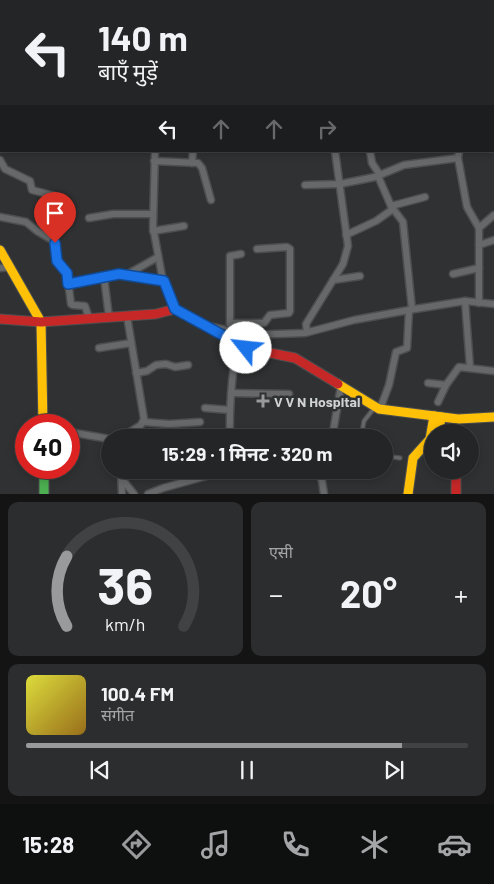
<!DOCTYPE html>
<html lang="hi">
<meta charset="utf-8">
<style>
:root{--surface:#242526;--page:#2c2d2e;--text:#f1f3f6;--muted:#a3a5a7;--line:#414243;--accent:#999a9b}
body{margin:0;font-family:Barlow,"Noto Sans Devanagari",sans-serif;background:var(--page);color:var(--text);height:100vh;display:flex;flex-direction:column;font-size:19px;white-space:nowrap}
*{box-sizing:border-box;margin:0}
p{font-size:16px;color:var(--muted)}
.icon{flex:none;width:28px;height:28px;fill:none;stroke:currentColor;stroke-width:2;stroke-linecap:round;stroke-linejoin:round}
.map{position:relative;height:494px;overflow:hidden}
.side{display:flex;flex-direction:column;gap:8px;padding:8px;background:#141415;flex:1}
.side>*{flex:none}
.top-card{position:absolute;left:0px;top:0px;width:495px;height:152px;box-shadow:0 2px 8px #0003,0 0 0 1px var(--line);background:#242526;color:var(--text);overflow:hidden}
.controls{position:absolute;left:424px;top:424px;display:grid;gap:10px}
.controls a{display:grid;place-items:center;width:55px;height:55px;border-radius:50%;background:var(--surface);box-shadow:0 2px 8px #0003,0 0 0 1px var(--line);font-size:25px}
.speed{position:absolute;left:15px;top:414px;display:flex;gap:10px;font-size:25px;font-weight:700;text-align:center}
.speed>*{display:grid;place-content:center;width:65px;height:65px;border-radius:50%;background:var(--surface);box-shadow:0 2px 8px #0003,0 0 0 1px var(--line);line-height:1}
.speed .limit{border:8px solid #d22;background:#fff;color:#111}
.pin{position:absolute;display:grid;place-items:center;width:42px;height:42px;color:#fff;margin:-51px -21px;border-radius:50% 50% 50% 0;rotate:-45deg;box-shadow:0 0 5px #0007}
.pin .icon{rotate:45deg}
.me{position:absolute;width:55px;margin:-28px;rotate:299deg;stroke-linejoin:round;filter:drop-shadow(0 0 4px #0008)}
.turn{display:flex;align-items:center;gap:18px;height:105px;padding:0 15px;font-size:22px}
.turn .icon{width:65px;height:65px;stroke-width:2.5}
.turn b{display:block;font-size:35px;line-height:42px}
.lanes{display:flex;align-items:center;height:48px;padding:0 15px;background:#0003;justify-content:center;gap:25px;direction:ltr}
.lanes .off{opacity:.35}
.big{font-size:38px;font-weight:700;line-height:1.1}
.side .card{flex:1;display:flex;flex-direction:column;justify-content:center;gap:8px;min-width:0;padding:0 18px;border-radius:10px;background:var(--page)}
.side .dial{align-items:center;gap:0}
.dial svg{height:130px;overflow:visible;fill:none;stroke:var(--line);stroke-width:7;stroke-linecap:round;text-anchor:middle}
.dial text{fill:var(--text);stroke:none}
.song{display:flex;align-items:center;gap:15px}
.cover{width:60px;height:60px;border-radius:8px;background:linear-gradient(135deg,hsl(60 70% 55%),hsl(40 70% 35%))}
.played{height:5px;border-radius:2px;background:linear-gradient(90deg,var(--accent) 85%,var(--line) 85%)}
.keys{display:flex;justify-content:space-around;direction:ltr}
.heat{display:flex;justify-content:space-between;align-items:center;font-size:28px;direction:ltr}
.side .tiles{flex:1;display:grid;gap:8px;grid-template-columns:1fr 1fr}
.card:last-child{grid-column:span 2}
.trip{position:absolute;left:101px;top:429px;width:292px;height:50px;border-radius:25px;background:var(--surface);box-shadow:0 2px 8px #0003,0 0 0 1px var(--line);font-weight:700;line-height:50px;text-align:center}
.dock{display:flex;height:80px;justify-content:space-around;align-items:center;background:#0e0f0f;color:var(--muted)}
.dock .icon{width:35px;height:35px}
.dock .selected{color:var(--accent)}
.dock b{font-size:22px;color:var(--text)}
.map>svg:first-child{display:block}
.lines{fill:none;stroke-linecap:round;stroke-linejoin:round}
.lane-casing{stroke:#4d4e4f;stroke-width:5.5}
.street-casing{stroke:#4d4e4f;stroke-width:9}
.fast-casing{stroke:#4d4e4f;stroke-width:11}
.slow-casing{stroke:#4d4e4f;stroke-width:11}
.jam-casing{stroke:#4d4e4f;stroke-width:11}
.lane{stroke:#676869;stroke-width:3}
.street{stroke:#676869;stroke-width:6}
.fast{stroke:#4caf50;stroke-width:9}
.slow{stroke:#ffc107;stroke-width:9}
.jam{stroke:#c62828;stroke-width:9}
.route-casing{stroke:#114b97;stroke-width:12}
.route{stroke:#1a73e8;stroke-width:9}
.poi-dot{fill:#999a9b;stroke:#2f3233;stroke-width:2}
.labels{text-anchor:middle;dominant-baseline:central;stroke-width:5;stroke-linejoin:round;paint-order:stroke}
.poi-label{font-size:14px;font-weight:bold;fill:#d1d2d3;stroke:#2f3233;text-anchor:start}
</style>
<div class="map">
<svg width="494" height="494" viewBox="0 0 494 494">
<rect width="100%" height="100%" fill="#303132"/>
<g class="lines">
<defs>
<g id="lane">
<polyline points="361,438 364,421 375,407"/>
<polyline points="385,456 400,458"/>
</g>
<g id="street">
<polyline points="20,0 22,1"/>
<polyline points="137,0 137,1"/>
<polyline points="197,0 198,1"/>
<polyline points="286,0 286,1"/>
<polyline points="306,0 307,1"/>
<polyline points="484,0 494,1"/>
<polyline points="213,1 215,0"/>
<polyline points="494,15 494,14"/>
<polyline points="0,41 1,41"/>
<polyline points="0,86 1,86"/>
<polyline points="0,145 1,145"/>
<polyline points="155,151 153,227 162,276 175,309"/>
<polyline points="370,151 372,163 380,175"/>
<polyline points="459,151 458,158 467,207 479,228 479,303"/>
<polyline points="0,160 5,169 30,181 32,190 59,197"/>
<polyline points="154,161 198,163 202,168 211,200"/>
<polyline points="192,163 193,151"/>
<polyline points="378,176 391,206 403,222 412,309"/>
<polyline points="305,185 340,184 375,177 404,165 458,158"/>
<polyline points="391,206 425,197"/>
<polyline points="0,217 26,222 37,231 54,241 57,261 67,273 71,304 73,305 85,306 89,318"/>
<polyline points="89,218 113,214 153,214"/>
<polyline points="479,228 494,215"/>
<polyline points="153,231 184,226"/>
<polyline points="346,235 376,221 393,209"/>
<polyline points="479,245 494,240"/>
<polyline points="0,268 10,267"/>
<polyline points="128,274 158,257"/>
<polyline points="453,274 479,268"/>
<polyline points="104,277 109,317"/>
<polyline points="333,280 360,276"/>
<polyline points="68,284 119,274 128,274 164,281"/>
<polyline points="465,301 470,367"/>
<polyline points="230,323 264,323 270,315 289,313 290,311 290,249 287,247 257,249"/>
<polyline points="230,325 230,256 241,254"/>
<polyline points="212,327 250,335 305,333 354,320 409,310 465,301 494,304"/>
<polyline points="307,332 306,324 343,264 348,246 335,151"/>
<polyline points="99,348 131,343"/>
<polyline points="136,373 147,371 156,365 166,364 175,367 188,365"/>
<polyline points="428,383 446,385"/>
<polyline points="231,393 289,394"/>
<polyline points="438,402 446,385 459,367 494,371"/>
<polyline points="205,408 230,410"/>
<polyline points="380,409 389,385 396,352 407,348 409,310"/>
<polyline points="144,422 169,424 200,422"/>
<polyline points="69,432 110,439"/>
<polyline points="120,438 141,425 144,419 127,316"/>
<path d="M230 438C229 406 232 375 237 343"/>
<polyline points="332,438 341,386"/>
<polyline points="121,470 122,494"/>
<polyline points="318,470 322,481 324,494"/>
<polyline points="122,479 134,494"/>
<polyline points="148,494 163,488 228,470"/>
</g>
<polyline id="fast" points="44,468 44,494"/>
<g id="slow">
<polyline points="0,250 41,322 43,425"/>
<polyline points="338,384 379,409 458,419 494,417"/>
<polyline points="439,432 441,417"/>
<polyline points="430,439 434,416"/>
<polyline points="408,494 413,458 430,439 432,439"/>
</g>
<g id="jam">
<polyline points="0,319 41,322 156,314 175,309 246,348 295,358 338,384"/>
<polyline points="456,470 456,494"/>
</g>
</defs>
<!-- lane casing -->
<use href="#lane" class="lane-casing"/>
<!-- street casing -->
<use href="#street" class="street-casing"/>
<!-- fast casing -->
<use href="#fast" class="fast-casing"/>
<!-- slow casing -->
<use href="#slow" class="slow-casing"/>
<!-- jam casing -->
<use href="#jam" class="jam-casing"/>
<!-- lane -->
<use href="#lane" class="lane"/>
<!-- street -->
<use href="#street" class="street"/>
<!-- fast -->
<use href="#fast" class="fast"/>
<!-- slow -->
<use href="#slow" class="slow"/>
<!-- jam -->
<use href="#jam" class="jam"/>
</g>
<g class="lines">
<defs>
<polyline id="route" points="55,243 57,261 67,273 68,284 119,274 164,281 175,309 246,348"/>
</defs>
<!-- route casing -->
<use href="#route" class="route-casing"/>
<!-- route -->
<use href="#route" class="route"/>
</g>
<!-- markers -->
<path class="poi-dot" d="M260.5 393.5h5v5h5v5h-5v5h-5v-5h-5v-5h5z"/>
<g class="labels">
<!-- poi labels -->
<g class="poi-label">
<text x="274" y="401">V V N Hospital</text>
</g>
</g>
</svg>
<div class="controls">
<a><svg class="icon" aria-label="sound" viewBox="0 0 24 24"><path d="M4 9h4l5-4v14l-5-4H4zM17 9q2 3 0 6"/></svg></a>
</div>
<div class="speed"><div class="limit">40</div></div>
<div class="pin" style="left:55px;top:243px;background:#d93025"><svg class="icon" aria-label="arrive" viewBox="0 0 24 24"><path d="M6 21V4h12l-3 4 3 4H6"/></svg></div>
<svg class="me" style="left:246px;top:348px" viewBox="-20 -20 40 40"><circle r="19" fill="#fff"/><path d="M0-13L10 11 0 6-10 11z" fill="#1a73e8"/></svg>
<div class="trip">15:29 · 1 मिनट · 320 m</div>
<div class="top-card">
<div class="turn"><svg class="icon" aria-label="left" viewBox="0 0 24 24"><path d="M17 20v-9H6M10 6l-5 5 5 5"/></svg><div><b>140 m</b>बाएँ मुड़ें</div></div>
<div class="lanes"><svg class="icon" aria-label="left" viewBox="0 0 24 24"><path d="M17 20v-9H6M10 6l-5 5 5 5"/></svg><svg class="icon off" aria-label="ahead" viewBox="0 0 24 24"><path d="M12 20V5M6 11l6-6 6 6"/></svg><svg class="icon off" aria-label="ahead" viewBox="0 0 24 24"><path d="M12 20V5M6 11l6-6 6 6"/></svg><svg class="icon off" aria-label="right" viewBox="0 0 24 24"><path d="M7 20v-9h11M14 6l5 5-5 5"/></svg></div>
</div>
</div>
<section class="side">
<div class="tiles">
<div class="card dial"><svg viewBox="0 0 100 80">
<path d="M14 69A42 42 0 1 1 86 69"/>
<path d="M14 69A42 42 0 0 1 14 26" stroke="#999a9b"/>
<text x="50" y="56" font-size="32" font-weight="700">36</text>
<text x="50" y="72" font-size="11">km/h</text>
</svg></div>
<div class="card"><p>एसी</p>
<div class="heat"><a>−</a><b class="big">20°</b><a>+</a></div>
</div>
<div class="card">
<div class="song"><i class="cover"></i><div><b>100.4 FM</b><p>संगीत</p></div></div>
<div class="played"></div>
<div class="keys"><svg class="icon" aria-label="previous" viewBox="0 0 24 24"><path d="M18 5L8 12l10 7zM5 5v14"/></svg><svg class="icon" aria-label="pause" viewBox="0 0 24 24"><path d="M8 5v14M16 5v14"/></svg><svg class="icon" aria-label="next" viewBox="0 0 24 24"><path d="M6 5l10 7-10 7zM19 5v14"/></svg></div>
</div>
</div>
</section>
<nav class="dock">
<b>15:28</b>
<svg class="icon selected" aria-label="directions" viewBox="0 0 24 24"><path d="M12 3l9 9-9 9-9-9zM9 14v-3h6M13 9l2 2-2 2"/></svg>
<svg class="icon" aria-label="music" viewBox="0 0 24 24"><path d="M9 18V5l10-2v13"/><circle cx="6" cy="18" r="3"/><circle cx="16" cy="16" r="3"/></svg>
<svg class="icon" aria-label="phone" viewBox="0 0 24 24"><path d="M5 4h4l2 5-3 2q2 4 5 5l2-3 5 2v4C11 20 4 13 5 4z"/></svg>
<svg class="icon" aria-label="climate" viewBox="0 0 24 24"><path d="M12 3v18M4 7l16 10M4 17L20 7"/></svg>
<svg class="icon" aria-label="car" viewBox="0 0 24 24"><path d="M5 17H2v-5l4-1 3-4h7l3 4 3 1v5h-3M9 17h6M6 11h13"/><circle cx="7" cy="17" r="2"/><circle cx="17" cy="17" r="2"/></svg>
</nav>
